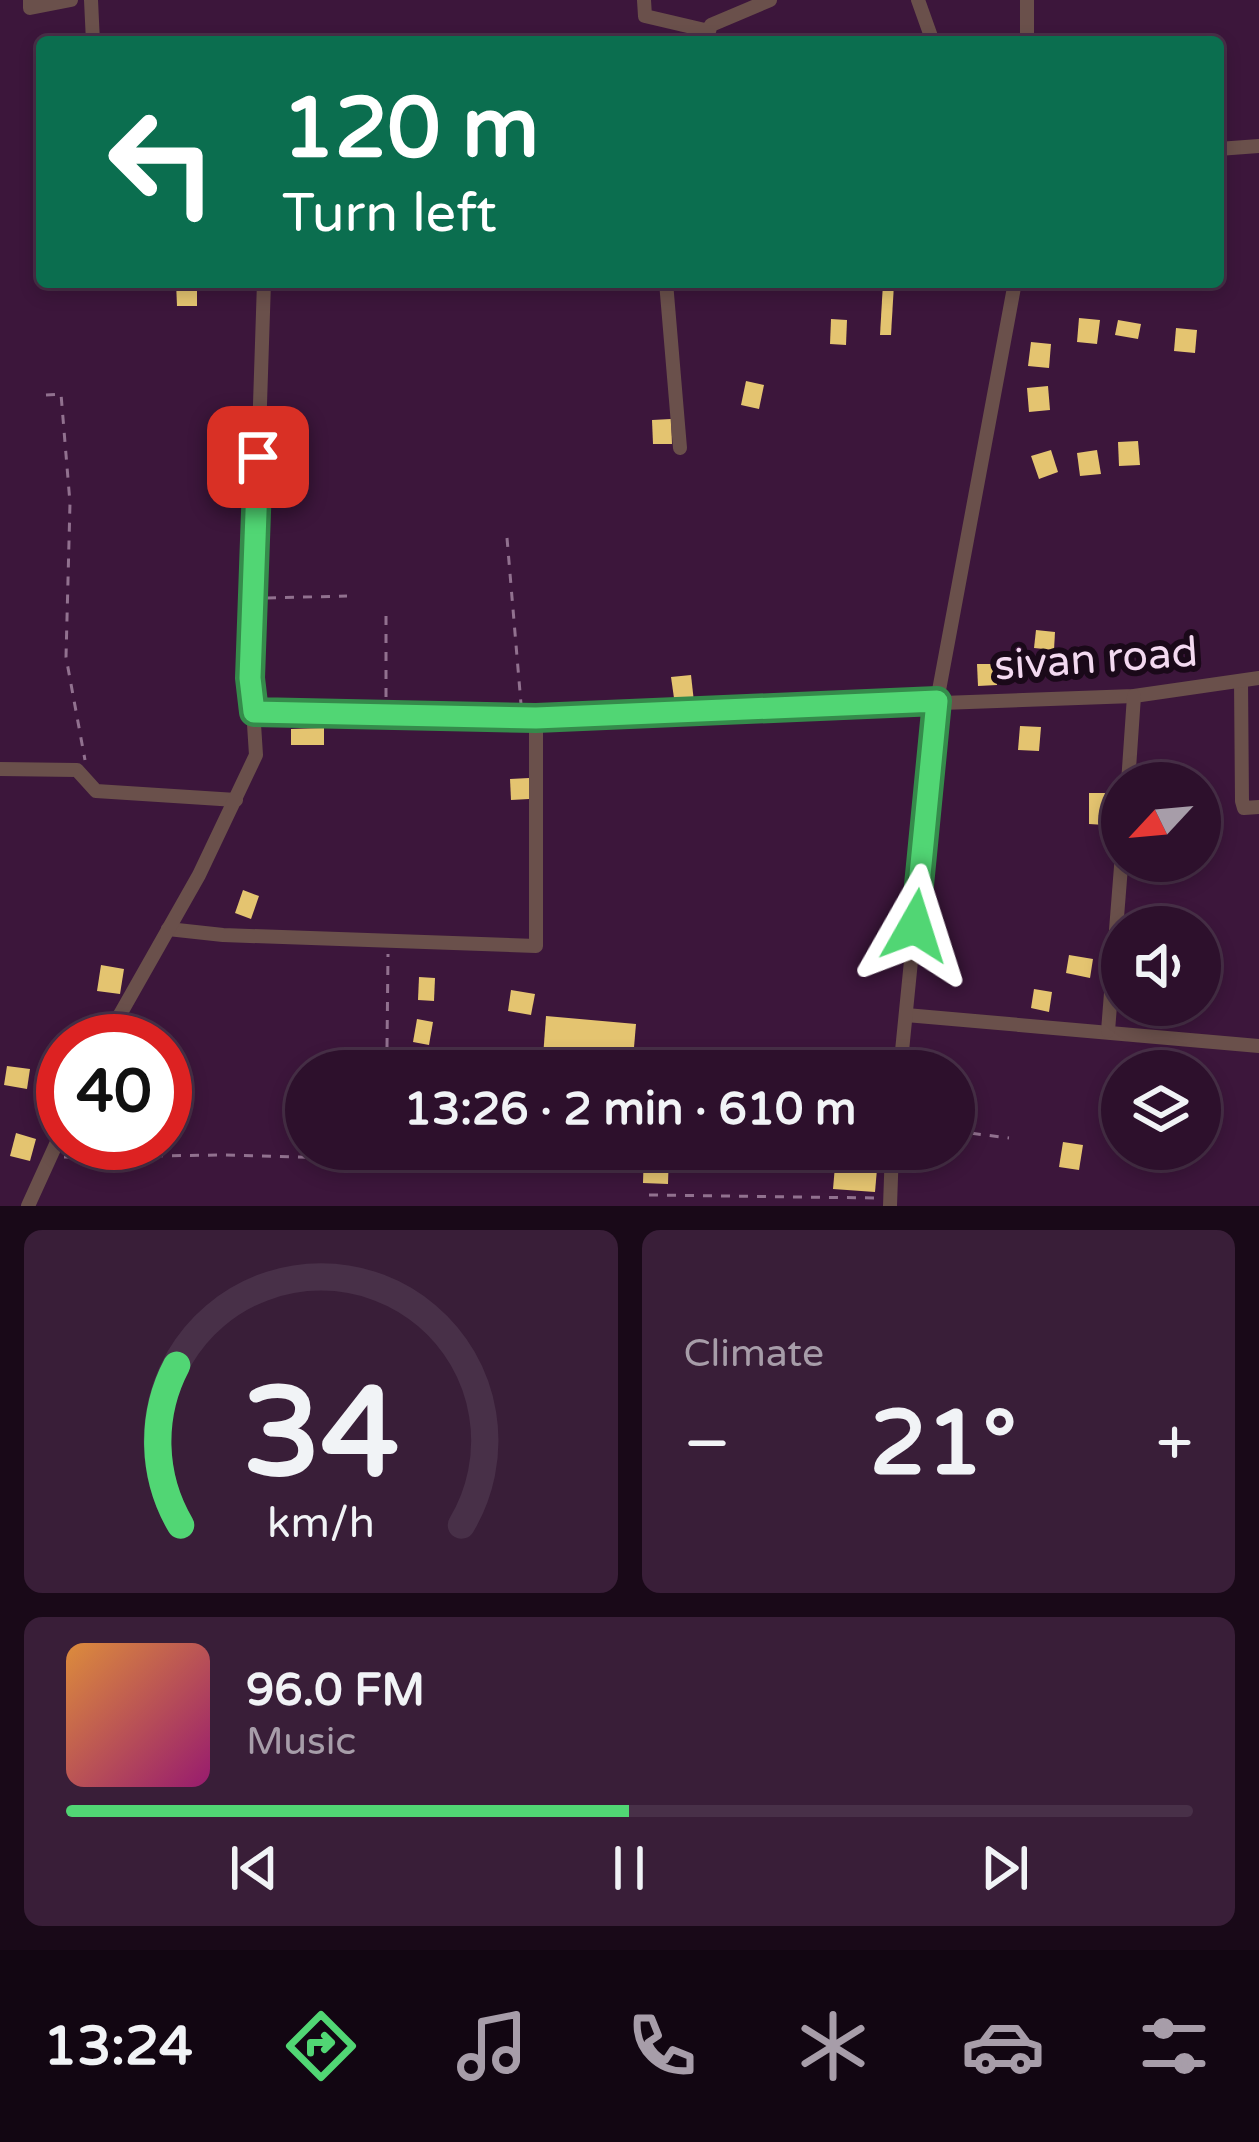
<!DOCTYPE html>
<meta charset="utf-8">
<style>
:root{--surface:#2d102c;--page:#391e38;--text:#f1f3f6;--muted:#a79da9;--line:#483048;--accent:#51d674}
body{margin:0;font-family:"Varela Round",sans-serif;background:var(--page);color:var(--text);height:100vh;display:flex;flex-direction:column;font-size:45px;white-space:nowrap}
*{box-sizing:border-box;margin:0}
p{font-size:39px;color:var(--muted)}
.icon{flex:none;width:66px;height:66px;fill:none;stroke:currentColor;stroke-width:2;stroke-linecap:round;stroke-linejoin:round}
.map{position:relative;height:1206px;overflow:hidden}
.side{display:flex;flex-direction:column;gap:24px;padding:24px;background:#190918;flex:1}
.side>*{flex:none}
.guide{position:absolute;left:36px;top:36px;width:1188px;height:252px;border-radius:12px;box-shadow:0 6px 18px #0003,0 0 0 3px var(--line);background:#0b6e4f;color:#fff;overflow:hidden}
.needle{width:78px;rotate:244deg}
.fabs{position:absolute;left:1101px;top:762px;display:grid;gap:24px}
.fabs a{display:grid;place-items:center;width:120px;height:120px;border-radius:50%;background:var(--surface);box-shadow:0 6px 18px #0003,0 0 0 3px var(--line);font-size:60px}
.speed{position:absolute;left:36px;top:1014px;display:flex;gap:24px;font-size:60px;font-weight:700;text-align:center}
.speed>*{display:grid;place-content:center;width:156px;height:156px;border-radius:50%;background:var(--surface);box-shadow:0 6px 18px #0003,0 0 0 3px var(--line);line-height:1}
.speed .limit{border:18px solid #d22;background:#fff;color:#111}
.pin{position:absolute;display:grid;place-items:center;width:102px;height:102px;color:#fff;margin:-51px;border-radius:24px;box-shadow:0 6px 18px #0006}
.me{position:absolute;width:132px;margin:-66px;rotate:6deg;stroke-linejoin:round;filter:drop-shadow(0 0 9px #0008)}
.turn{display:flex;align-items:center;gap:42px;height:252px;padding:0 48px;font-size:54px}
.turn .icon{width:156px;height:156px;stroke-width:2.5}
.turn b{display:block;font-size:84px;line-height:102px}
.big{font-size:90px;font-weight:700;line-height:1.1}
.side .tile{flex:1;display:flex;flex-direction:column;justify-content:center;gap:18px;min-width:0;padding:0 42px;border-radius:18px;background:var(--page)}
.side .dial{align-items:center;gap:0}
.dial svg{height:312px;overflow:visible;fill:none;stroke:var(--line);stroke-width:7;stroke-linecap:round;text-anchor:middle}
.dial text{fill:var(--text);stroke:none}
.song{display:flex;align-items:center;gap:36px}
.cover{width:144px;height:144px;border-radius:18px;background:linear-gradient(135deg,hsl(30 70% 55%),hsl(320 70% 35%))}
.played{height:12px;border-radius:6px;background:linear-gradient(90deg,var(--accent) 50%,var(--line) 50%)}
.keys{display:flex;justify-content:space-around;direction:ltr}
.heat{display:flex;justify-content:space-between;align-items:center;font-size:66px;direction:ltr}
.side .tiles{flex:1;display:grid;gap:24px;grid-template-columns:1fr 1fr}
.tile:last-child{grid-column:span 2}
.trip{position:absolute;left:285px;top:1050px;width:690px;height:120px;border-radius:60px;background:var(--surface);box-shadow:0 6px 18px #0003,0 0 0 3px var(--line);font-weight:700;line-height:120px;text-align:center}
.dock{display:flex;height:192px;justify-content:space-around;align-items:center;background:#120612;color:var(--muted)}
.dock .icon{width:84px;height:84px}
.dock .current{color:var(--accent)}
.dock b{font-size:54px;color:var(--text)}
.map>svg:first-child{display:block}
.building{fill:#e4c470}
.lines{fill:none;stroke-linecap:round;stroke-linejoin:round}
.path{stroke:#91718f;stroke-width:3;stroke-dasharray:9 9;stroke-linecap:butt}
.minor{stroke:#6a504b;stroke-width:14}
.route-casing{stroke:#358b4b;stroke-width:30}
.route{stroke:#51d674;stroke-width:21}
.labels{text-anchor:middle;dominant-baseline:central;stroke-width:12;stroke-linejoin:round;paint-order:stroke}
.street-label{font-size:42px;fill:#f3d9f0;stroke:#1a0919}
</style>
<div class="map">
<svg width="1259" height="1206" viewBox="0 0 1259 1206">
<rect width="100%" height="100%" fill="#3c163b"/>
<!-- building -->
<g class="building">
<polygon points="176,282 197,282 197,306 177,306"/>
<polygon points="883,283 894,284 891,335 880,335"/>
<polygon points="1079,318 1100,320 1097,344 1077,342"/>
<polygon points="831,319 847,320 846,345 830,344"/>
<polygon points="1118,320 1141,324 1138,339 1115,335"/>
<polygon points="1176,328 1197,330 1195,353 1174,351"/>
<polygon points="1031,342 1051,344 1049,368 1028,366"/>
<polygon points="746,381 764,385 759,409 741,405"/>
<polygon points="1048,386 1050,410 1029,412 1027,388"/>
<polygon points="671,419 672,444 653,444 652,420"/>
<polygon points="1138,441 1140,465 1119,466 1118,442"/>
<polygon points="1051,450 1058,472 1039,479 1031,456"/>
<polygon points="1097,450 1101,474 1080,476 1077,453"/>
<polygon points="1036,630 1055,632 1054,650 1034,648"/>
<polygon points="977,664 996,664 997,685 978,686"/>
<polygon points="691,675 694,702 675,705 671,677"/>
<polygon points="1020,726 1041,727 1039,751 1018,750"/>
<polygon points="324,728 324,745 291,745 291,729"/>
<polygon points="529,778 529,799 511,800 510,779"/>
<polygon points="1089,793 1105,793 1105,825 1089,824"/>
<polygon points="243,890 259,896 251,919 235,913"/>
<polygon points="1069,955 1093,959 1090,978 1066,973"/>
<polygon points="101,965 124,969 120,994 97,991"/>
<polygon points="419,977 435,978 434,1001 418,1000"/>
<polygon points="1034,989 1052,992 1049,1012 1031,1008"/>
<polygon points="511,990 535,994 531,1015 508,1011"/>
<polygon points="546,1016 636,1024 632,1071 542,1071"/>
<polygon points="417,1019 433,1022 429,1045 413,1042"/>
<polygon points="330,1056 369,1059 368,1071 329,1071"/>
<polygon points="7,1066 30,1069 27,1089 4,1085"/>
<polygon points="16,1133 36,1139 30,1161 10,1156"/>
<polygon points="1063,1142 1083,1145 1079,1170 1059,1167"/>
<polygon points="644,1149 669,1149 668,1184 643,1183"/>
<polygon points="766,1149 825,1149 825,1160 765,1159"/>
<polygon points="835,1166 877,1169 875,1192 833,1189"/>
</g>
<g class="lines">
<!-- path -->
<g class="path">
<polyline points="46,395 61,394 70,503 66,657 85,760"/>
<polyline points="507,538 521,704"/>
<polyline points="267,598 347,596"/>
<polyline points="386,616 386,701"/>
<polyline points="387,1047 388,954"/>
<polyline points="954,1131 1009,1138"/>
<polyline points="64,1157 222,1155 369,1159"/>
<polyline points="649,1195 876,1198"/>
</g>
<!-- minor -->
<g class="minor">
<polyline points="30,0 30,8 71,0"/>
<polyline points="91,0 93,42"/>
<polyline points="644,0 645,16 709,31 711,25 770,0"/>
<polyline points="918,0 933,42"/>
<polyline points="1027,0 1027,42"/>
<polyline points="1218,149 1259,146"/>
<polyline points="666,282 680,448"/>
<polyline points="1241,681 1242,801 1244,808 1259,807"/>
<polyline points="254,712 530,718 1134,696 1259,678"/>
<polyline points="0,769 77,770 96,791 236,800"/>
<polyline points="1128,783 1134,696"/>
<polyline points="168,929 223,935 536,946 536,718"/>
<polyline points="906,1015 1259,1046"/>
<polyline points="1108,1031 1122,854"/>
<polyline points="105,1041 199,875 256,755 251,678 264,282"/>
<polyline points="900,1071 937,701 1015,282"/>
<polyline points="28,1206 63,1129"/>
<polyline points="890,1206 892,1149"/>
</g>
</g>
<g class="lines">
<defs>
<polyline id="route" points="258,457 250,678 254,712 536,718 937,701 915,926"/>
</defs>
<!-- route casing -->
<use href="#route" class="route-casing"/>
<!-- route -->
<use href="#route" class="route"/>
</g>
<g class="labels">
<!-- street labels -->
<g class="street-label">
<text transform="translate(1096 659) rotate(-4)">sivan road</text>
</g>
</g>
</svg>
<div class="fabs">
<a><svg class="needle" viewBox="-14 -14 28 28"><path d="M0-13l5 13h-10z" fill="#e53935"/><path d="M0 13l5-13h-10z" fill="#a79da9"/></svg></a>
<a><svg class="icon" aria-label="sound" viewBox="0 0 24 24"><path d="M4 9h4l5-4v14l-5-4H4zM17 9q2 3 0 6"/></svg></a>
<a><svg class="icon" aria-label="layers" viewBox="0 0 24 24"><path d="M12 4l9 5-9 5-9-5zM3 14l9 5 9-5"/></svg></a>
</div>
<div class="speed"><div class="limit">40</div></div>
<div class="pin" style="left:258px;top:457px;background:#d93025"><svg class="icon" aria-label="arrive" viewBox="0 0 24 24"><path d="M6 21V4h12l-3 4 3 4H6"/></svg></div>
<svg class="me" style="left:915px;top:926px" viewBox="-20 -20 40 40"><path d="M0-17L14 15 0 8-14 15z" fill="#51d674" stroke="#fff" stroke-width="4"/></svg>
<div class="trip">13:26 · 2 min · 610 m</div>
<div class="guide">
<div class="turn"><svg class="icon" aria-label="left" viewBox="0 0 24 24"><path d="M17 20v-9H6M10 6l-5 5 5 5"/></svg><div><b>120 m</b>Turn left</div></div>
</div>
</div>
<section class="side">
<div class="tiles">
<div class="tile dial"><svg viewBox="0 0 100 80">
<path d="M14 69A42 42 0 1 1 86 69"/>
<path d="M14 69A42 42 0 0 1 13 28" stroke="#51d674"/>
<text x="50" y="56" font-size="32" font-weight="700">34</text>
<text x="50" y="72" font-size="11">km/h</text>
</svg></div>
<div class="tile"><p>Climate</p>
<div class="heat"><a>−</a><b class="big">21°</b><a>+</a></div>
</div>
<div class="tile">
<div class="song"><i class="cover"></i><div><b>96.0 FM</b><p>Music</p></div></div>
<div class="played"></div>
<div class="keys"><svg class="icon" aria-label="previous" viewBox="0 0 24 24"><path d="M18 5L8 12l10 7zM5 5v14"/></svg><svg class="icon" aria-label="pause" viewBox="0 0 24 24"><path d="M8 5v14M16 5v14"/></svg><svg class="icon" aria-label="next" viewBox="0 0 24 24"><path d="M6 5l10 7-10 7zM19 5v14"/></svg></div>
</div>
</div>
</section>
<nav class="dock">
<b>13:24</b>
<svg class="icon current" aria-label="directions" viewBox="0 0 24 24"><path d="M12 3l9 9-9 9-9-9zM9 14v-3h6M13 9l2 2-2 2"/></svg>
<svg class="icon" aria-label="music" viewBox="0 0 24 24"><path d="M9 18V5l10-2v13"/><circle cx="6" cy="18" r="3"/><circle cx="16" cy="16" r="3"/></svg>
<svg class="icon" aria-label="phone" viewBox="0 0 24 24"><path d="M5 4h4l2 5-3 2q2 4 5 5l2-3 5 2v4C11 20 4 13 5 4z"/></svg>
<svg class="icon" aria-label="climate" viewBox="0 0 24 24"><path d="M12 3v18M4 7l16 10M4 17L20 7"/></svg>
<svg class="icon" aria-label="car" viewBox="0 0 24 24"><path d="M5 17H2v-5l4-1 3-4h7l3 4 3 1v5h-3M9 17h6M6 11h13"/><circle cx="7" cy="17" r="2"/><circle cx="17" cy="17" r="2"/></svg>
<svg class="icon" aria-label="filters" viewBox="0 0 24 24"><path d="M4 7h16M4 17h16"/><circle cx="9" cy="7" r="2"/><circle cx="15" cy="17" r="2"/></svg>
</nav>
